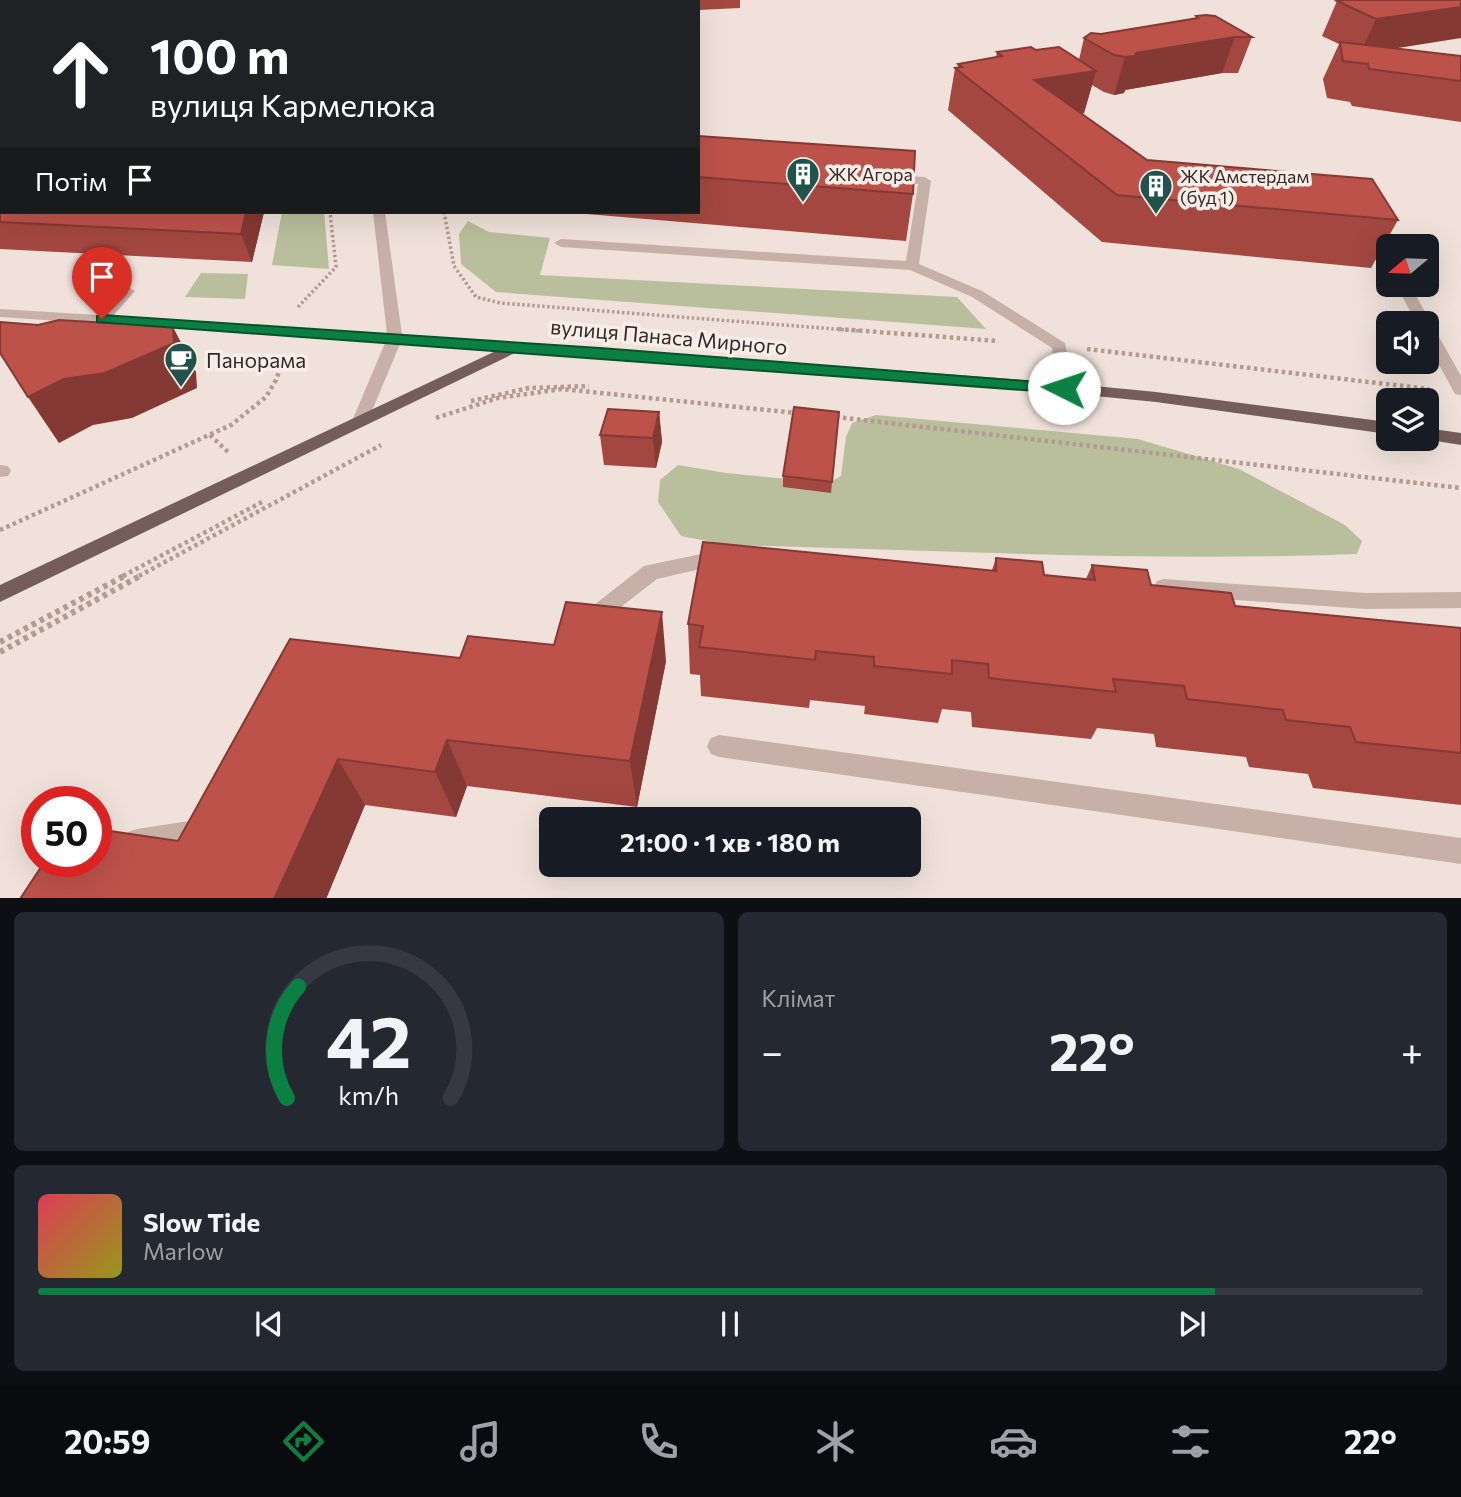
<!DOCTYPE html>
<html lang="uk">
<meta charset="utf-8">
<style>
:root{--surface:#171b24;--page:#242831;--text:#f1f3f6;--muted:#9ea1a6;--line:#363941;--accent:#0b8043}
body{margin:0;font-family:Commissioner,sans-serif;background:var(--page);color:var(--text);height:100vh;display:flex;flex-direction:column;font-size:26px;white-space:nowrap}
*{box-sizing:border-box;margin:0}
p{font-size:23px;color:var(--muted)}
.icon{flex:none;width:38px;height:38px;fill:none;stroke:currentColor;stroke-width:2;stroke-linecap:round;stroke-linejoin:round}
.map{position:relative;height:898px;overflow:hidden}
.drawer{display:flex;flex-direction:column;gap:14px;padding:14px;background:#0d0f14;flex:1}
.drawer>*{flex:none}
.banner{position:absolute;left:0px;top:0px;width:700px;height:214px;box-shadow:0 7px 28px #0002;background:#202124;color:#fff;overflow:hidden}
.needle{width:46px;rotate:251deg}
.controls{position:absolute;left:1376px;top:234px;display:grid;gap:14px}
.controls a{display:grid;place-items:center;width:63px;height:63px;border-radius:10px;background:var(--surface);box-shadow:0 7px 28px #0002;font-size:35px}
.speed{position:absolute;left:21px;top:786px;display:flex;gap:14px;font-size:35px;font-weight:700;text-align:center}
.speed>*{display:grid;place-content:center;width:91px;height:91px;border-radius:50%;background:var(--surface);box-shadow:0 7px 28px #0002;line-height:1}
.speed .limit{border:10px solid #d22;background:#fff;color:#111}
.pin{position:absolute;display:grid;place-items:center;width:60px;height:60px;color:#fff;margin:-72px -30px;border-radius:50% 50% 50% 0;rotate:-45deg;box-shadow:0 0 7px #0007}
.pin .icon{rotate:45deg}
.me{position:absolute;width:77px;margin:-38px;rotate:274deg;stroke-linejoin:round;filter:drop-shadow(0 0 5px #0008)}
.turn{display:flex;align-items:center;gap:24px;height:147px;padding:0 35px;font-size:32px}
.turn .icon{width:91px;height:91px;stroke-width:2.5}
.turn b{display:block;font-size:49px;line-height:60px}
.then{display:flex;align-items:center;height:66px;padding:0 35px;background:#0003;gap:14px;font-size:26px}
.big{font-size:52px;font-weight:700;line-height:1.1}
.drawer .tile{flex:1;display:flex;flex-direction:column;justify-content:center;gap:10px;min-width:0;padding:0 24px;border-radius:10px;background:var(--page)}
.drawer .dial{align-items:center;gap:0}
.dial svg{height:182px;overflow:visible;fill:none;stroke:var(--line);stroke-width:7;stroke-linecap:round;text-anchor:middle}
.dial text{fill:var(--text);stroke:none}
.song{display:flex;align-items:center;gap:21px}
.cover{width:84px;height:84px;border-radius:10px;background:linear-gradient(135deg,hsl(350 70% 55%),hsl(60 70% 35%))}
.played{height:7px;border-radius:4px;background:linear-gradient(90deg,var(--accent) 85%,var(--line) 85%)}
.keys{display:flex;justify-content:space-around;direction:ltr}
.heat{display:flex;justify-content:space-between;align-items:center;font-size:38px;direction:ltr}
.drawer .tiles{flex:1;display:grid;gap:14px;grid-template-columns:1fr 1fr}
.tile:last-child{grid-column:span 2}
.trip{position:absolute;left:539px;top:807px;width:382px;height:70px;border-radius:10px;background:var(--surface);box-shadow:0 7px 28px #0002;font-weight:700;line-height:70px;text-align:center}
.dock{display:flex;height:112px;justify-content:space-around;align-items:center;background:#090b0e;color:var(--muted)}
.dock .icon{width:49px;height:49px}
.dock .selected{color:var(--accent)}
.dock b{font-size:32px;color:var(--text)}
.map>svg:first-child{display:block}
.green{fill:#b9be9c}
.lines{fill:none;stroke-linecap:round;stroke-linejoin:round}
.path-far2{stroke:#b39a92;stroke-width:3.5;stroke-dasharray:2.5 2.5;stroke-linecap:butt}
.path-far1{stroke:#b39a92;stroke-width:4.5;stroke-dasharray:3.5 3.5;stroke-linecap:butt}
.path{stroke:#b39a92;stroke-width:6;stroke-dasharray:4.5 4.5;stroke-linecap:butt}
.minor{fill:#c7b0a8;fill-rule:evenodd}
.major{fill:#755e5a;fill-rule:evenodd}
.wall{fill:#a34740}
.shaded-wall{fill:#843934}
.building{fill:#bd524b;stroke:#843934;stroke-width:2}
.route{fill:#0b8043;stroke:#07532c;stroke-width:2}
.labels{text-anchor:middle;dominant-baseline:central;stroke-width:7;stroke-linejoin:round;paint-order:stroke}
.far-poi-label{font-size:18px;fill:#342928;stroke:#f8ede7;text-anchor:start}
.street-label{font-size:21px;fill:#342928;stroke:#f8ede7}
.poi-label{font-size:21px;fill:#342928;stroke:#f8ede7;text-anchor:start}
</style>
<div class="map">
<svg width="1461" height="899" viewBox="0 0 1461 899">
<rect width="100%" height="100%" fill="#f0e2db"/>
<!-- green -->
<g class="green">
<polygon points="282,212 324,212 329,269 272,265"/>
<polygon points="468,221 489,232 550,238 540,275 957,297 986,329 496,292 461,264 459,234"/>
<polygon points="201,273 248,274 245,299 185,297"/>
<path d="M876 415 1138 439 1239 469 1345 525 1362 541 1357 554C1148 562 938 550 729 545L681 536 658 502 660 480 678 465 726 473 829 483 841 476 846 437 852 423Z"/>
</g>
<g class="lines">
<!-- path-far2 -->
<g class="path-far2">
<polyline points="444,212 454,266 476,297 500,303 861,331"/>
<polyline points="298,307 336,267 330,212"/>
</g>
<!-- path-far1 -->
<g class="path-far1">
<polyline points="838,329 998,341"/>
<polyline points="1087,349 1429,389"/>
<polyline points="471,401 529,388 589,386"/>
<polyline points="836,417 1461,488"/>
<polyline points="436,418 498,398 562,389 796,413"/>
<polyline points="210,435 228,452"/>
<polyline points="0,530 231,425 266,397 276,380 285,356"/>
<polyline points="123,576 262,502"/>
<polyline points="139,576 381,445"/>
</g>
<!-- path -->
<g class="path">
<polyline points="0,642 126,575"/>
<polyline points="0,652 142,575"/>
</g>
<!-- minor -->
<g class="minor">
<rect x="348" y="0" width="8" height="2"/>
<polygon points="0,134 2,134 0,141"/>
<polygon points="889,175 925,177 931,181 919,264 982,291 1065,343 1072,388 1070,392 1058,392 1056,388 1052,348 972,297 910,270 561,247 554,243 561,239 906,261 918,184 885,182 885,176"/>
<polygon points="373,212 385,212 402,335 515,342 523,347 515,352 400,344 366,425 354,425 352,421 385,343 0,317 0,309 98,315 123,288 128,287 135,291 113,316 387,334"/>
<polygon points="1371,222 1376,223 1389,247 1388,261 1381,257 1364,226"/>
<polygon points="1396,285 1410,285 1461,376 1461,395 1455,394 1426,341 1426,324 1417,324"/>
<polygon points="0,465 8,466 11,471 8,476 0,477"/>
<polygon points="720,550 727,553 730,558 727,563 657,579 595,627 588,630 581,627 578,621 581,615 644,566"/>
<polygon points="1164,579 1366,593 1461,592 1461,608 1366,609 1164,595 1157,593 1154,587 1157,581"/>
<polygon points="719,735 1461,838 1461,864 719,757 711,754 707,746 711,738"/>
<polygon points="202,819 211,822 214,831 211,840 202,843 137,853 128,850 124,841 128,832 137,829"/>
</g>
<!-- major -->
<g class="major">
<polygon points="515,342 1064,383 1156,392 1388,422 1388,434 1156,402 1064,393 517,352 0,602 0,585"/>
<polygon points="1426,428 1461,433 1461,445 1424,439 1426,439"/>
</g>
</g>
<!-- wall -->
<g class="wall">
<polygon points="533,0 740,0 740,8 698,10 698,2 544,2"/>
<polygon points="1461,0 1396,49 1461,56 1461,122 1352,106 1350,102 1327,98 1323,79 1339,44 1322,36 1337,1"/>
<polygon points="1196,16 1252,37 1238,73 1222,73 1125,90 1124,93 1114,95 1104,92 1092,85 1084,113 1081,114 1147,160 1398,220 1371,268 1102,242 948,110 955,68 958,68 958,64 996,57 997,52 1036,50 1079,60 1084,38 1195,19"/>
<polygon points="698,136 913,194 906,241 563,212 698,212"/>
<polygon points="0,141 2,212 264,212 252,262 0,249"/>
<polygon points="659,412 662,442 656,468 604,465 600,435"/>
<polygon points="839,412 831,493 783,487 783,476"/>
<polygon points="996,558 1044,575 1086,579 1092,565 1151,585 1235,606 1461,628 1461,805 1313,788 1308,774 1249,767 1246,757 1156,747 1154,734 1097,728 1091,739 972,727 971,712 942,709 938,723 864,714 865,706 810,700 809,708 701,696 700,675 690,674 688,624 992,570"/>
<polygon points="460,658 666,661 637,807 467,786 456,817 365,805 326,899 20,899 178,841"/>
</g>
<!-- shaded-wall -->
<g class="shaded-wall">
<polygon points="1461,7 1461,38 1360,54 1376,19"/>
<polygon points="1235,37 1222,73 1125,90 1124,93 1114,95 1125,57 1136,53"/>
<polygon points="1096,71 1084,113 1025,123 1034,80"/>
<polygon points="2,92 2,126 0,127 0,93"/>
<polygon points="246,212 264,212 252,262 241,234"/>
<polygon points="173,327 196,372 197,388 132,418 93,425 59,443 28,397"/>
<polygon points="659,412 662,442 656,468 653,438"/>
<polygon points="662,612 666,661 637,807 630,761"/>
<polygon points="447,740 467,786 456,817 435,772"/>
<polygon points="338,759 365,805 326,899 274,899"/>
</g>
<!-- building -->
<g class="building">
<polygon points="14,0 205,0 255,2 11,2"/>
<polygon points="1346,0 1461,0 1461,7 1376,19 1337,1"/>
<polygon points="2,6 2,92 0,93 0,7"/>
<polygon points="1206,15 1215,16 1252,37 1235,37 1136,53 1135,56 1125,57 1114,55 1084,38 1091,33 1101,34 1198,18 1196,16"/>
<polygon points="1340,42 1461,56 1461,81 1369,69 1368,64 1343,61"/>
<polygon points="1031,47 1036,50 1059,47 1096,71 1034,80 1147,160 1372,179 1398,220 1117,195 955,68 962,67 958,64 1002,56 997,52"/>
<polygon points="698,136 915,151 913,194 698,177"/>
<polygon points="0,141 2,141 2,212 246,212 241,234 0,222"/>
<polygon points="59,320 173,327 174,343 105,373 64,379 28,397 0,353 0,322 38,325"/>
<polygon points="794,407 839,412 832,482 783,476"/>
<polygon points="608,409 659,412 653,438 600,435"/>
<polygon points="703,542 996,571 996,558 1042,562 1044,575 1095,580 1092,565 1147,570 1151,585 1231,593 1235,606 1461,628 1461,753 1356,742 1350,727 1286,720 1283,710 1187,699 1184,686 1113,679 1116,692 989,678 988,664 952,660 952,674 874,666 874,657 816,651 815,660 699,647 703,626 688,624"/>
<polygon points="566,602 662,612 630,761 447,740 435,772 338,759 274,899 20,899 45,861 96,861 96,829 178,841 290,639 460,658 468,636 554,645"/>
</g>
<!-- route -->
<polygon class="route" points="102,315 600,348 1064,384 1072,388 1064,393 97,322 97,316"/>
<!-- icons -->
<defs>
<symbol id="building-pin" viewBox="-11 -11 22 30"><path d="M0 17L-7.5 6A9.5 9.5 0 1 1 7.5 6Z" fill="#20534c" stroke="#f8ede7"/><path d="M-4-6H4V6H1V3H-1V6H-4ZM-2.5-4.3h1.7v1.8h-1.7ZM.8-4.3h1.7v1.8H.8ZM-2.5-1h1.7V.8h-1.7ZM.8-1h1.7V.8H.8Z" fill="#fff"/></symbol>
<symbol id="cafe-pin" viewBox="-11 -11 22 30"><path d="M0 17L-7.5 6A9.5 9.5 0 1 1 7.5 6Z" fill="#20534c" stroke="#f8ede7"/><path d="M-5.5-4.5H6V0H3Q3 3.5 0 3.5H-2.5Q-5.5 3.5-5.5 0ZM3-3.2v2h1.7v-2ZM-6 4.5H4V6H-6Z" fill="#fff"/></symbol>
</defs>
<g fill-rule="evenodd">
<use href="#building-pin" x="784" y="155" width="38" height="52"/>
<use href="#building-pin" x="1137" y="167" width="38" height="52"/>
<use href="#cafe-pin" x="162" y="340" width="38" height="52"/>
</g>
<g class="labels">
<!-- far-poi labels -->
<g class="far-poi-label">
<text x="828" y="174">ЖК Агора</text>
<text x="1180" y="176">ЖК Амстердам<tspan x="1180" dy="21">(буд 1)</tspan></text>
</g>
<!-- street labels -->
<g class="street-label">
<text transform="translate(669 336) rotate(5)">вулиця Панаса Мирного</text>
</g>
<!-- poi labels -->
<g class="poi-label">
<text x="206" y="359">Панорама</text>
</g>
</g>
</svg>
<div class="controls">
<a><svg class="needle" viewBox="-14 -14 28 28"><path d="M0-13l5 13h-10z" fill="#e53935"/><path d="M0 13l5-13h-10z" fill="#9ea1a6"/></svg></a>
<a><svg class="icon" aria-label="sound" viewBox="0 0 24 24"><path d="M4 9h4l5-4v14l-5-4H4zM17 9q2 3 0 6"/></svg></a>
<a><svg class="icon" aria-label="layers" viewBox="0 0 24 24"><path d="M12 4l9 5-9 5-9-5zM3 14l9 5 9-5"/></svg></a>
</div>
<div class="speed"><div class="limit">50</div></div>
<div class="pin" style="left:102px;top:319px;background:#d93025"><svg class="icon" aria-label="arrive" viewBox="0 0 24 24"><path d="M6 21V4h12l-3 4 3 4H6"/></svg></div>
<svg class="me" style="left:1064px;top:388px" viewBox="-20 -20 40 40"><circle r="19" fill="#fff"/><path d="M0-13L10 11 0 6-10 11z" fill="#0b8043"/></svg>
<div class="trip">21:00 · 1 хв · 180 m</div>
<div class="banner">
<div class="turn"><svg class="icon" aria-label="ahead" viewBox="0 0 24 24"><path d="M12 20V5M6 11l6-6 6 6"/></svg><div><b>100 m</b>вулиця Кармелюка</div></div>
<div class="then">Потім<svg class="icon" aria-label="arrive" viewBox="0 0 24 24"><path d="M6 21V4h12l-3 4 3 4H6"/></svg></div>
</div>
</div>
<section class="drawer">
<div class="tiles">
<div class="tile dial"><svg viewBox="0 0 100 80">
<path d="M14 69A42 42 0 1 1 86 69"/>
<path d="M14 69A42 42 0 0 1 19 20" stroke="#0b8043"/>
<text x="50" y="56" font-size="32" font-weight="700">42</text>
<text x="50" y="72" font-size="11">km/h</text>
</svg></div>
<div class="tile"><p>Клімат</p>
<div class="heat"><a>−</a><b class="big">22°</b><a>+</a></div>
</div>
<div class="tile">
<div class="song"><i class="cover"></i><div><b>Slow Tide</b><p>Marlow</p></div></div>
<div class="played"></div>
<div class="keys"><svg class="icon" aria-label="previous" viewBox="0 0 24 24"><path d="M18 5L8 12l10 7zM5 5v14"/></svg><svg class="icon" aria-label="pause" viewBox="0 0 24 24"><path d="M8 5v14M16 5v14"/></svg><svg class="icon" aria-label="next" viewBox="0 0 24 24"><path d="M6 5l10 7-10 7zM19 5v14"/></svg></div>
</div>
</div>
</section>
<nav class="dock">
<b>20:59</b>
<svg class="icon selected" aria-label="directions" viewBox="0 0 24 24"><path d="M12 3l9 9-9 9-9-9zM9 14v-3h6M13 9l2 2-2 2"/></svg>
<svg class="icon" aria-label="music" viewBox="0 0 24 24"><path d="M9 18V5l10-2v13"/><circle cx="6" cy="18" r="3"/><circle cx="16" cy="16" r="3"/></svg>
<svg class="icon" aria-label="phone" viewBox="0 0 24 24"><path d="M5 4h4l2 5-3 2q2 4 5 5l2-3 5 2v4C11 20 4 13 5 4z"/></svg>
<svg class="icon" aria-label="climate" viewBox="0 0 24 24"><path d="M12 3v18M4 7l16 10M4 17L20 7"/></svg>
<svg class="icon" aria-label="car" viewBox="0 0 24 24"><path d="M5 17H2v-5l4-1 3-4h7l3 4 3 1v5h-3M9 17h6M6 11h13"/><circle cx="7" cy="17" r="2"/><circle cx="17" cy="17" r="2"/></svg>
<svg class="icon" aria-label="filters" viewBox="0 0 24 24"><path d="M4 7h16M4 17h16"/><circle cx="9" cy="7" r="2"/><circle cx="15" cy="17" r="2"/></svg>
<b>22°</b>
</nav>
